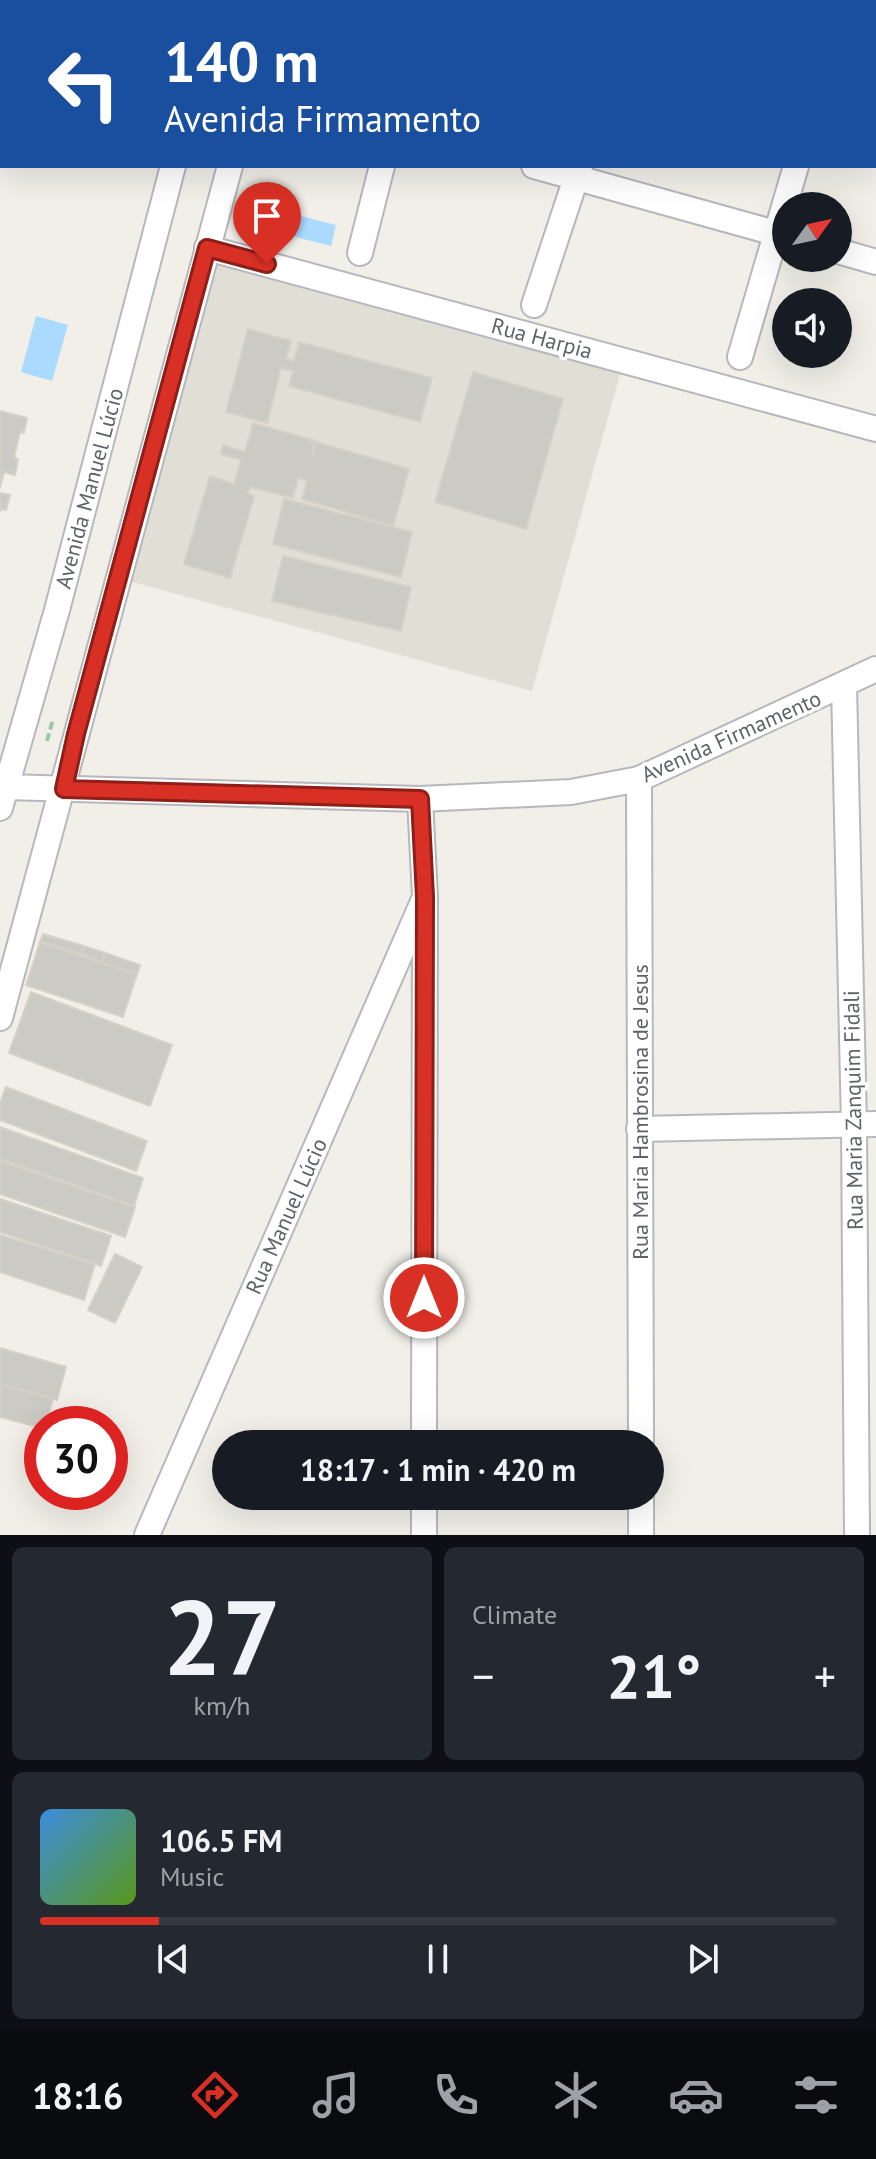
<!DOCTYPE html>
<meta charset="utf-8">
<style>
:root{--surface:#171b24;--page:#242831;--text:#f1f3f6;--muted:#9ea1a6;--line:#363941;--accent:#d93025}
body{margin:0;font-family:"PT Sans",sans-serif;background:var(--page);color:var(--text);height:100vh;display:flex;flex-direction:column;font-size:30px;white-space:nowrap}
*{box-sizing:border-box;margin:0}
p{font-size:26px;color:var(--muted)}
.icon{flex:none;width:44px;height:44px;fill:none;stroke:currentColor;stroke-width:2;stroke-linecap:round;stroke-linejoin:round}
.map{position:relative;height:1535px;overflow:hidden}
.panel{display:flex;flex-direction:column;gap:12px;padding:12px;background:#0d0f14;flex:1}
.panel>*{flex:none}
.guide{position:absolute;left:0px;top:0px;width:876px;height:168px;box-shadow:0 8px 32px #0002;background:#1a4fa0;color:#fff;overflow:hidden}
.needle{width:52px;rotate:57deg}
.fabs{position:absolute;left:772px;top:192px;display:grid;gap:16px}
.fabs a{display:grid;place-items:center;width:80px;height:80px;border-radius:50%;background:var(--surface);box-shadow:0 8px 32px #0002;font-size:40px}
.speed{position:absolute;left:24px;top:1406px;display:flex;gap:16px;font-size:40px;font-weight:700;text-align:center}
.speed>*{display:grid;place-content:center;width:104px;height:104px;border-radius:50%;background:var(--surface);box-shadow:0 8px 32px #0002;line-height:1}
.speed .limit{border:12px solid #d22;background:#fff;color:#111}
.pin{position:absolute;display:grid;place-items:center;width:68px;height:68px;color:#fff;margin:-82px -34px;border-radius:50% 50% 50% 0;rotate:-45deg;box-shadow:0 0 8px #0007}
.pin .icon{rotate:45deg}
.me{position:absolute;width:88px;margin:-44px;rotate:0deg;stroke-linejoin:round;filter:drop-shadow(0 0 6px #0008)}
.turn{display:flex;align-items:center;gap:28px;height:168px;padding:0 32px;font-size:36px}
.turn .icon{width:104px;height:104px;stroke-width:2.5}
.turn b{display:block;font-size:56px;line-height:68px}
.big{font-size:60px;font-weight:800;line-height:1.1}
.panel .tile{flex:1;display:flex;flex-direction:column;justify-content:center;gap:12px;min-width:0;padding:0 28px;border-radius:12px;background:var(--page)}
.panel .dial{align-items:center;gap:0}
.dial b{font-size:104px;line-height:1}
.song{display:flex;align-items:center;gap:24px}
.cover{width:96px;height:96px;border-radius:12px;background:linear-gradient(135deg,hsl(210 70% 55%),hsl(90 70% 35%))}
.played{height:8px;border-radius:4px;background:linear-gradient(90deg,var(--accent) 15%,var(--line) 15%)}
.keys{display:flex;justify-content:space-around;direction:ltr}
.heat{display:flex;justify-content:space-between;align-items:center;font-size:44px;direction:ltr}
.panel .tiles{flex:1;display:grid;gap:12px;grid-template-columns:1fr 1fr}
.tile:last-child{grid-column:span 2}
.trip{position:absolute;left:212px;top:1430px;width:452px;height:80px;border-radius:40px;background:var(--surface);box-shadow:0 8px 32px #0002;font-weight:800;line-height:80px;text-align:center}
.tab-bar{display:flex;height:128px;justify-content:space-around;align-items:center;background:#090b0e;color:var(--muted)}
.tab-bar .icon{width:56px;height:56px}
.tab-bar .selected{color:var(--accent)}
.tab-bar b{font-size:36px;color:var(--text)}
.map>svg:first-child{display:block}
.education{fill:#e1ded6}
.water{fill:#aadaff}
.building{fill:#cccac5;stroke:#d6d1c6;stroke-width:2}
.lines{fill:none;stroke-linecap:round;stroke-linejoin:round}
.minor-casing{stroke:#b5b8bc;stroke-width:28}
.path{stroke:#9cc7a9;stroke-width:4;stroke-dasharray:8 4;stroke-linecap:butt}
.minor{stroke:#fff;stroke-width:24}
.route-casing{stroke:#8d1f18;stroke-width:20}
.route{stroke:#d93025;stroke-width:14}
.labels{text-anchor:middle;dominant-baseline:central;stroke-width:7;stroke-linejoin:round;paint-order:stroke}
.street-label{font-size:22px;fill:#5f6368;stroke:#fff}
</style>
<div class="map">
<svg width="876" height="1535" viewBox="0 0 876 1535">
<rect width="100%" height="100%" fill="#f1efe8"/>
<!-- education -->
<polygon class="education" points="207,248 624,360 532,691 118,578"/>
<!-- water -->
<g class="water">
<polygon points="293,214 336,225 331,246 288,235"/>
<polygon points="36,316 68,325 52,381 21,372"/>
</g>
<!-- building -->
<g class="building">
<polygon points="248,329 291,341 286,359 294,361 299,342 432,378 420,422 289,386 293,371 281,368 267,423 226,412"/>
<polygon points="473,372 563,399 526,529 435,502"/>
<polygon points="0,411 27,418 24,433 20,432 14,457 18,459 15,475 4,472 0,488"/>
<polygon points="253,423 315,441 312,457 316,442 409,469 393,526 302,499 307,481 298,478 293,498 251,487 247,492 254,497 230,578 184,564 210,476 234,484 241,460 221,454 223,445 245,452"/>
<polygon points="0,493 10,495 6,510 1,509 0,512"/>
<polygon points="284,499 412,532 401,577 273,544"/>
<polygon points="283,556 411,587 401,631 272,601"/>
<polygon points="43,934 84,946 81,954 40,942"/>
<polygon points="40,942 137,974 123,1017 26,985"/>
<polygon points="84,946 105,953 102,962 81,954"/>
<polygon points="105,953 140,965 137,974 102,963"/>
<polygon points="31,992 172,1045 150,1106 9,1053"/>
<polygon points="6,1087 147,1141 136,1171 0,1120 0,1103"/>
<polygon points="0,1127 143,1178 134,1206 0,1159"/>
<polygon points="0,1161 135,1207 125,1237 0,1194"/>
<polygon points="0,1199 111,1236 101,1266 0,1232"/>
<polygon points="0,1235 95,1264 84,1300 0,1272"/>
<polygon points="115,1254 142,1267 115,1323 88,1310"/>
<polygon points="0,1348 66,1367 57,1400 0,1384"/>
<polygon points="0,1384 53,1399 46,1424 42,1424 42,1428 0,1417"/>
</g>
<g class="lines">
<defs>
<g id="minor">
<polyline points="484,0 495,2"/>
<polyline points="216,2 217,0"/>
<polyline points="275,2 275,0"/>
<polyline points="432,2 439,0"/>
<polyline points="761,2 761,0"/>
<polyline points="822,2 823,0"/>
<polyline points="867,2 867,0"/>
<polyline points="874,107 876,108"/>
<polyline points="534,166 786,236"/>
<polyline points="207,248 876,429"/>
<polyline points="838,251 876,262"/>
<polyline points="360,253 382,166"/>
<polyline points="534,305 580,166"/>
<polyline points="740,357 796,166"/>
<polyline points="844,685 854,1125 857,1535"/>
<polyline points="639,779 641,1444"/>
<polyline points="6,787 420,799 571,792 639,779 876,669"/>
<polyline points="420,799 425,897 424,1444"/>
<polyline points="0,808 57,610 173,166"/>
<polyline points="0,1018 230,166"/>
<polyline points="639,1129 876,1124"/>
<polyline points="641,1496 641,1535"/>
<polyline points="147,1535 425,897"/>
<polyline points="424,1535 424,1496"/>
</g>
</defs>
<!-- minor casing -->
<use href="#minor" class="minor-casing"/>
<!-- path -->
<polyline class="path" points="47,741 53,719"/>
<!-- minor -->
<use href="#minor" class="minor"/>
</g>
<g class="lines">
<defs>
<polyline id="route" points="267,264 207,248 76,734 64,789 420,799 425,897 424,1298"/>
</defs>
<!-- route casing -->
<use href="#route" class="route-casing"/>
<!-- route -->
<use href="#route" class="route"/>
</g>
<g class="labels">
<!-- street labels -->
<g class="street-label">
<text transform="translate(542 338) rotate(15)">Rua Harpia</text>
<text transform="translate(89 488) rotate(-75)">Avenida Manuel Lúcio</text>
<text transform="translate(731 736) rotate(-24)">Avenida Firmamento</text>
<text transform="translate(853 1110) rotate(-91)">Rua Maria Zanquim Fidali</text>
<text transform="translate(640 1112) rotate(-90)">Rua Maria Hambrosina de Jesus</text>
<text transform="translate(286 1216) rotate(-66)">Rua Manuel Lúcio</text>
</g>
</g>
</svg>
<div class="fabs">
<a><svg class="needle" viewBox="-14 -14 28 28"><path d="M0-13l5 13h-10z" fill="#e53935"/><path d="M0 13l5-13h-10z" fill="#9ea1a6"/></svg></a>
<a><svg class="icon" aria-label="sound" viewBox="0 0 24 24"><path d="M4 9h4l5-4v14l-5-4H4zM17 9q2 3 0 6"/></svg></a>
</div>
<div class="speed"><div class="limit">30</div></div>
<div class="pin" style="left:267px;top:264px;background:#d93025"><svg class="icon" aria-label="arrive" viewBox="0 0 24 24"><path d="M6 21V4h12l-3 4 3 4H6"/></svg></div>
<svg class="me" style="left:424px;top:1298px" viewBox="-20 -20 40 40"><circle r="17" fill="#d93025" stroke="#fff" stroke-width="3"/><path d="M0-11L8 9 0 5-8 9z" fill="#fff"/></svg>
<div class="trip">18:17 · 1 min · 420 m</div>
<div class="guide">
<div class="turn"><svg class="icon" aria-label="left" viewBox="0 0 24 24"><path d="M17 20v-9H6M10 6l-5 5 5 5"/></svg><div><b>140 m</b>Avenida Firmamento</div></div>
</div>
</div>
<section class="panel">
<div class="tiles">
<div class="tile dial"><b>27</b><p>km/h</p></div>
<div class="tile"><p>Climate</p>
<div class="heat"><a>−</a><b class="big">21°</b><a>+</a></div>
</div>
<div class="tile">
<div class="song"><i class="cover"></i><div><b>106.5 FM</b><p>Music</p></div></div>
<div class="played"></div>
<div class="keys"><svg class="icon" aria-label="previous" viewBox="0 0 24 24"><path d="M18 5L8 12l10 7zM5 5v14"/></svg><svg class="icon" aria-label="pause" viewBox="0 0 24 24"><path d="M8 5v14M16 5v14"/></svg><svg class="icon" aria-label="next" viewBox="0 0 24 24"><path d="M6 5l10 7-10 7zM19 5v14"/></svg></div>
</div>
</div>
</section>
<nav class="tab-bar">
<b>18:16</b>
<svg class="icon selected" aria-label="directions" viewBox="0 0 24 24"><path d="M12 3l9 9-9 9-9-9zM9 14v-3h6M13 9l2 2-2 2"/></svg>
<svg class="icon" aria-label="music" viewBox="0 0 24 24"><path d="M9 18V5l10-2v13"/><circle cx="6" cy="18" r="3"/><circle cx="16" cy="16" r="3"/></svg>
<svg class="icon" aria-label="phone" viewBox="0 0 24 24"><path d="M5 4h4l2 5-3 2q2 4 5 5l2-3 5 2v4C11 20 4 13 5 4z"/></svg>
<svg class="icon" aria-label="climate" viewBox="0 0 24 24"><path d="M12 3v18M4 7l16 10M4 17L20 7"/></svg>
<svg class="icon" aria-label="car" viewBox="0 0 24 24"><path d="M5 17H2v-5l4-1 3-4h7l3 4 3 1v5h-3M9 17h6M6 11h13"/><circle cx="7" cy="17" r="2"/><circle cx="17" cy="17" r="2"/></svg>
<svg class="icon" aria-label="filters" viewBox="0 0 24 24"><path d="M4 7h16M4 17h16"/><circle cx="9" cy="7" r="2"/><circle cx="15" cy="17" r="2"/></svg>
</nav>
